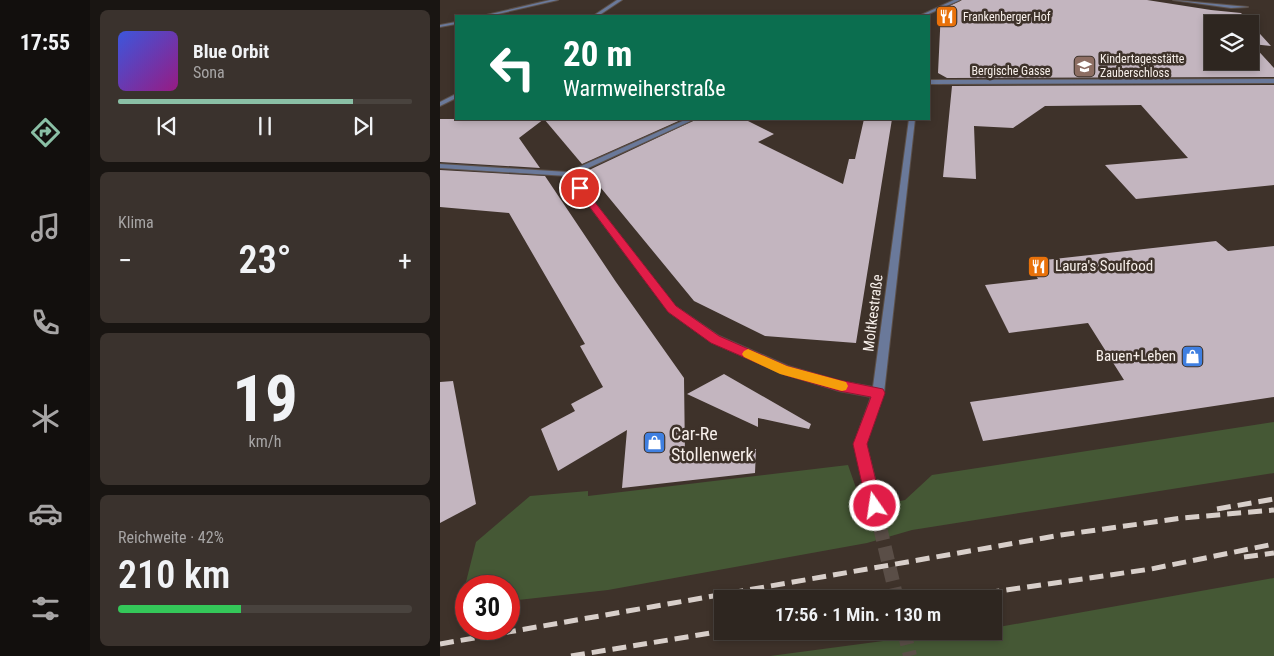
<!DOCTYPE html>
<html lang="de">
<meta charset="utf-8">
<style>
:root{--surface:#2e2620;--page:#3a322d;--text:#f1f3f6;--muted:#a7a5a5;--line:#49433e;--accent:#8abfa5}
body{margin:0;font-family:"Roboto Condensed",sans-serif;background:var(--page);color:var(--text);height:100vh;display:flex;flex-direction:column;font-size:19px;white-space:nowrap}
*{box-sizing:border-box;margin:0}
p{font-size:16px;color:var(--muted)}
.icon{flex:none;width:28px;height:28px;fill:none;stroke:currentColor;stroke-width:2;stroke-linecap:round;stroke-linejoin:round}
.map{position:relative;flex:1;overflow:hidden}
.details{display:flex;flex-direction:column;gap:10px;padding:10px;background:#191512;width:350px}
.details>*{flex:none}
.top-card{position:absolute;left:15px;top:15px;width:475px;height:105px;border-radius:0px;box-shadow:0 2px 8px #0003,0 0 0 1px var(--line);background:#0b6e4f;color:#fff;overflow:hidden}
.controls{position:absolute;left:764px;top:15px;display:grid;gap:10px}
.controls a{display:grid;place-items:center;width:55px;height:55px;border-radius:0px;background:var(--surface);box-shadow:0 2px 8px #0003,0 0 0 1px var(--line);font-size:25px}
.speed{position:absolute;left:15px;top:575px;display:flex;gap:10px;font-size:25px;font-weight:700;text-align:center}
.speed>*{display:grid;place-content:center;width:65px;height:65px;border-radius:50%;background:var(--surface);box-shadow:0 2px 8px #0003,0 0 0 1px var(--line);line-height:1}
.speed .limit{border:8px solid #d22;background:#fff;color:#111}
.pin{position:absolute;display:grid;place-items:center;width:42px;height:42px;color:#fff;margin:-21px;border:2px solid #fff;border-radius:50%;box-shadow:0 1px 5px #0007}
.me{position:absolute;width:55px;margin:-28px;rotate:347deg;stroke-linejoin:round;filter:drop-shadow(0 0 4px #0008)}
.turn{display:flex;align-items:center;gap:18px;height:105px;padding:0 25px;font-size:22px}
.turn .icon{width:65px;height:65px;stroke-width:2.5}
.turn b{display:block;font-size:35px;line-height:42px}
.big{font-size:38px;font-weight:600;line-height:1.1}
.details .tile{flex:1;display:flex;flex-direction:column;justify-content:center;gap:8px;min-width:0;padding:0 18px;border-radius:8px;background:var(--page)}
.details .dial{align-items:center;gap:0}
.dial b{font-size:65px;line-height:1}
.song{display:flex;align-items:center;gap:15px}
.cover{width:60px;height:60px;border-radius:8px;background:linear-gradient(135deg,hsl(230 70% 55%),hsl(310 70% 35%))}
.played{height:5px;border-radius:2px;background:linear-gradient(90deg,var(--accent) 80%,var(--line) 80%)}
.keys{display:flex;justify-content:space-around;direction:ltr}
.heat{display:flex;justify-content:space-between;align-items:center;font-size:28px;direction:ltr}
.charge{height:8px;border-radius:4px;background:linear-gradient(90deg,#34c759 42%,var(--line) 0)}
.trip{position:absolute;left:274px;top:590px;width:288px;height:50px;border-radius:0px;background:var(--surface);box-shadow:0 2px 8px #0003,0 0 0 1px var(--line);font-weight:600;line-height:50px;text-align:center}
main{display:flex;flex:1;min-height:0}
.tabs{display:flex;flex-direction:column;width:90px;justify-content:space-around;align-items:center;background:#120f0d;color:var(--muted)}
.tabs .icon{width:35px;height:35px}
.tabs .selected{color:var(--accent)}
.tabs b{font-size:22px;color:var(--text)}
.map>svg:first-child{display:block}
.green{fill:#455835}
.building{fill:#c3b5bf;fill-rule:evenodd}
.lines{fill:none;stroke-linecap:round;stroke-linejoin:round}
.minor-tunnel{stroke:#5a4e47;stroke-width:14;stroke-dasharray:14 7;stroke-linecap:butt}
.minor-casing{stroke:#5c5049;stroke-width:2}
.tertiary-casing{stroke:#5c5049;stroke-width:2}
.minor{fill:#6a799a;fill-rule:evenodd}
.tertiary{fill:#6a799a;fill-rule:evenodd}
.rail{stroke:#d8cfca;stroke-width:5;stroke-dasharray:14 7;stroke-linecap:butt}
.route{fill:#e11d48;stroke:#92132f}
.slow{fill:#f59e0b}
.labels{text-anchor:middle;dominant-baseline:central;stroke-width:5;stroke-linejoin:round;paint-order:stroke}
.far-poi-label{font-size:12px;fill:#f7efea;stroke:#3e322a;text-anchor:start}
.far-street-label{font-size:12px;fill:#f7efea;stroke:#3e322a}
.poi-label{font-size:15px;fill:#f7efea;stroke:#3e322a;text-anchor:start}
.street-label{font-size:15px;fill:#f7efea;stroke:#3e322a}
.near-poi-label{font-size:18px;fill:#f7efea;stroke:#3e322a;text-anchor:start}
</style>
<main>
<nav class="tabs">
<b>17:55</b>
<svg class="icon selected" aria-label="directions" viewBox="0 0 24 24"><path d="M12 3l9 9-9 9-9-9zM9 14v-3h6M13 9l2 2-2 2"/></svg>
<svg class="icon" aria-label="music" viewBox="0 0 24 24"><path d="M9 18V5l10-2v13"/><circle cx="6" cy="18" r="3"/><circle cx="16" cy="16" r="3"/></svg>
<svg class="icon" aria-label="phone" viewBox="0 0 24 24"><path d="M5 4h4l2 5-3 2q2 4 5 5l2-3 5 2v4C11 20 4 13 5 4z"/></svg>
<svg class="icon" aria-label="climate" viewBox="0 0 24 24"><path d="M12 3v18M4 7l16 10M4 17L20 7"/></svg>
<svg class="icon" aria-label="car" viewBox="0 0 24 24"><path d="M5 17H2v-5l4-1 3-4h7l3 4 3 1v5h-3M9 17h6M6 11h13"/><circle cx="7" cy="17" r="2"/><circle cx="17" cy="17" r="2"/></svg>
<svg class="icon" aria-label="filters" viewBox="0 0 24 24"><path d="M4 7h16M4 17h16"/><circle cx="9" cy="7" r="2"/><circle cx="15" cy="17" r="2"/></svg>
</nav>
<section class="details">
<div class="tile">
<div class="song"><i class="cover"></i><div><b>Blue Orbit</b><p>Sona</p></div></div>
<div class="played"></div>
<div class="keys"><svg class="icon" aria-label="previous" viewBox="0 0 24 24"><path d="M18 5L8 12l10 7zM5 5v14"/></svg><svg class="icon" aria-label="pause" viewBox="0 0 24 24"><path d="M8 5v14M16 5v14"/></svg><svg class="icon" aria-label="next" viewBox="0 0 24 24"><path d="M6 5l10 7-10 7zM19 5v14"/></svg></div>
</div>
<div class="tile"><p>Klima</p>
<div class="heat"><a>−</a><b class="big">23°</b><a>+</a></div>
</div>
<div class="tile dial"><b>19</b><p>km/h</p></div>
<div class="tile"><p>Reichweite · 42%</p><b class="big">210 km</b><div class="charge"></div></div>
</section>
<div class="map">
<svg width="834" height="656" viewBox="0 0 834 656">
<rect width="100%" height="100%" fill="#3e322a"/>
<!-- green -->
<g class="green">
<polygon points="834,422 834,473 472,530 427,543 168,590 69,601 69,586 26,586 26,606 20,606 36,542 90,496 148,491 148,496 408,465 423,508 465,500 492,475"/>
<polygon points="834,578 834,656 330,656 443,641 497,639 537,631 552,631 553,628"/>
</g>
<!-- building -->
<g class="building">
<path d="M522 0H707L771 10 801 13 831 46 812 44 834 68V77L507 78 498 73 501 10ZM772 24H810V61H772Z"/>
<polygon points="834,85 834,185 696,199 665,165 748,158 701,105 605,106 573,128 534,126 536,179 503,177 512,86"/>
<polygon points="0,119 104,119 79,138 100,168 0,162"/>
<polygon points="104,119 243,119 142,164"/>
<polygon points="257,119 304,119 334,134 318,142 403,184 409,159 415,159 424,119 452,119 416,343 325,336 254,301 147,171"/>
<polygon points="0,170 105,176 176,282 244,378 245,457 316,449 315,473 182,488 187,430 118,471 101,429 135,411 131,404 163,387 140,346 145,344 69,213 0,207"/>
<polygon points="776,241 788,251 834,246 834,397 543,441 530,402 684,380 648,323 569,333 545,285 598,279 588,263 596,261"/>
<polygon points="284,374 371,424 369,429 318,418 318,427 247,394"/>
<polygon points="13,381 36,504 0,523 0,382"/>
</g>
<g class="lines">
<!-- minor-tunnel -->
<g class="minor-tunnel">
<polyline points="435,506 457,599"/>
<polyline points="464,631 470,656"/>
</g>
<defs>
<g id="minor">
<polygon points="177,0 182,0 158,16 153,16"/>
<polygon points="514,0 520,0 484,16 479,16"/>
<polygon points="733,0 808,7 791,8"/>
<polygon points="834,79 834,83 489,84 489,80"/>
<polygon points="16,94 16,98 0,106 0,102"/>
<polygon points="247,119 255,119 133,175 235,306 279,336 348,366 399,381 433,387 469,119 475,119 444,393 426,444 442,506 440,511 435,513 430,511 428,506 414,444 431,397 399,391 341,373 271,342 229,312 127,176 0,168 0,164 128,172"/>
</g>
<g id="tertiary">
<polygon points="110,0 118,0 49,16 42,16"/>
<polygon points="16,22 16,24 0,27 0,25"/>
</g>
</defs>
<!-- minor casing -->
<use href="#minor" class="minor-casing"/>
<!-- tertiary casing -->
<use href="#tertiary" class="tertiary-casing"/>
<!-- minor -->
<use href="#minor" class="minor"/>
<!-- tertiary -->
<use href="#tertiary" class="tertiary"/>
<!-- rail -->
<g class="rail">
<polyline points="777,509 834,499"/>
<polyline points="804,557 834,553"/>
<polyline points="504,599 711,569 834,544"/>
<polyline points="0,644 621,535 742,518 834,510"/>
<polyline points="131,656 283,631"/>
</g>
</g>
<!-- route -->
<polygon class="route" points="140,186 143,187 236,306 279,336 347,366 399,380 443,389 445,393 427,444 442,506 440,512 435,514 429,512 427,506 413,444 431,397 399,391 345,375 271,343 228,312 137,190 137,187"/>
<!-- slow -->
<polygon class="slow" points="308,349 347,366 406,382 408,386 406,390 402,391 340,374 304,357 302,354 304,351"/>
<!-- icons -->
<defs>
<symbol id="restaurant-square" viewBox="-11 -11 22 22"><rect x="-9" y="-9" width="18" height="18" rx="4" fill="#e8710a" stroke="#3e322a"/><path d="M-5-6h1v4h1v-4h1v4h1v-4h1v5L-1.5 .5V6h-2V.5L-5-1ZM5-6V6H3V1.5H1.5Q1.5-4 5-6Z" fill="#fff"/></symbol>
<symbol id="school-square" viewBox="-11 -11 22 22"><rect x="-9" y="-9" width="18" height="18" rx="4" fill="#8d6e63" stroke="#3e322a"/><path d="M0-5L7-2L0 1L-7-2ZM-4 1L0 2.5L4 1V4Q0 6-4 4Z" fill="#fff"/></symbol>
<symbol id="shop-square" viewBox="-11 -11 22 22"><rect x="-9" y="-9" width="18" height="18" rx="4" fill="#3f7fe0" stroke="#3e322a"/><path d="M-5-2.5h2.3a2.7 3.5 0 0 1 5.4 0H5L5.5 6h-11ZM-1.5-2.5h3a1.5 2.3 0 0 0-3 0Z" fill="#fff"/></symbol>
</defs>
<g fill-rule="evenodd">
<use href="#restaurant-square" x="494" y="4" width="25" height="25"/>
<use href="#school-square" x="632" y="54" width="25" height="25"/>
<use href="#restaurant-square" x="586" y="254" width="25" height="25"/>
<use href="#shop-square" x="740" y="344" width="25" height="25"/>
<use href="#shop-square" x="202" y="430" width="25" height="25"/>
</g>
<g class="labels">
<!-- far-poi labels -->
<g class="far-poi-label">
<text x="523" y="17">Frankenberger Hof</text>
<text x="660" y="59">Kindertagesstätte<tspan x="660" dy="14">Zauberschloss</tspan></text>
</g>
<!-- far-street labels -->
<g class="far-street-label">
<text x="571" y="71">Bergische Gasse</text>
</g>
<!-- poi labels -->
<g class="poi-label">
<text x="615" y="266">Laura's Soulfood</text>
<text x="736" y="356" text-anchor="end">Bauen+Leben</text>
</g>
<!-- street labels -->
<g class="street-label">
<text transform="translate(433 313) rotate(-83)">Moltkestraße</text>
</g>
<!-- near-poi labels -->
<g class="near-poi-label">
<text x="231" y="433">Car-Re<tspan x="231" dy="21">Stollenwerk</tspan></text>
</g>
</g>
</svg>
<div class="controls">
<a><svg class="icon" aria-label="layers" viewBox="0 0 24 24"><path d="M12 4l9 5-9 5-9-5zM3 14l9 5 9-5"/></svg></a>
</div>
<div class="speed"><div class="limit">30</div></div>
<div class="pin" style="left:140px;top:188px;background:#d93025"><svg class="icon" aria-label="arrive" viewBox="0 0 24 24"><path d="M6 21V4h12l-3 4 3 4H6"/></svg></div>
<svg class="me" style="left:435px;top:506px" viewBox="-20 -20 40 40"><circle r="17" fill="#e11d48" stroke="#fff" stroke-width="3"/><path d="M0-11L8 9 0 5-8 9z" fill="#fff"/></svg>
<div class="trip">17:56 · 1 Min. · 130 m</div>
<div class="top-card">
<div class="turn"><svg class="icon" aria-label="left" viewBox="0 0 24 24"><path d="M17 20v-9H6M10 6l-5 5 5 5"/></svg><div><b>20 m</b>Warmweiherstraße</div></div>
</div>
</div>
</main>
